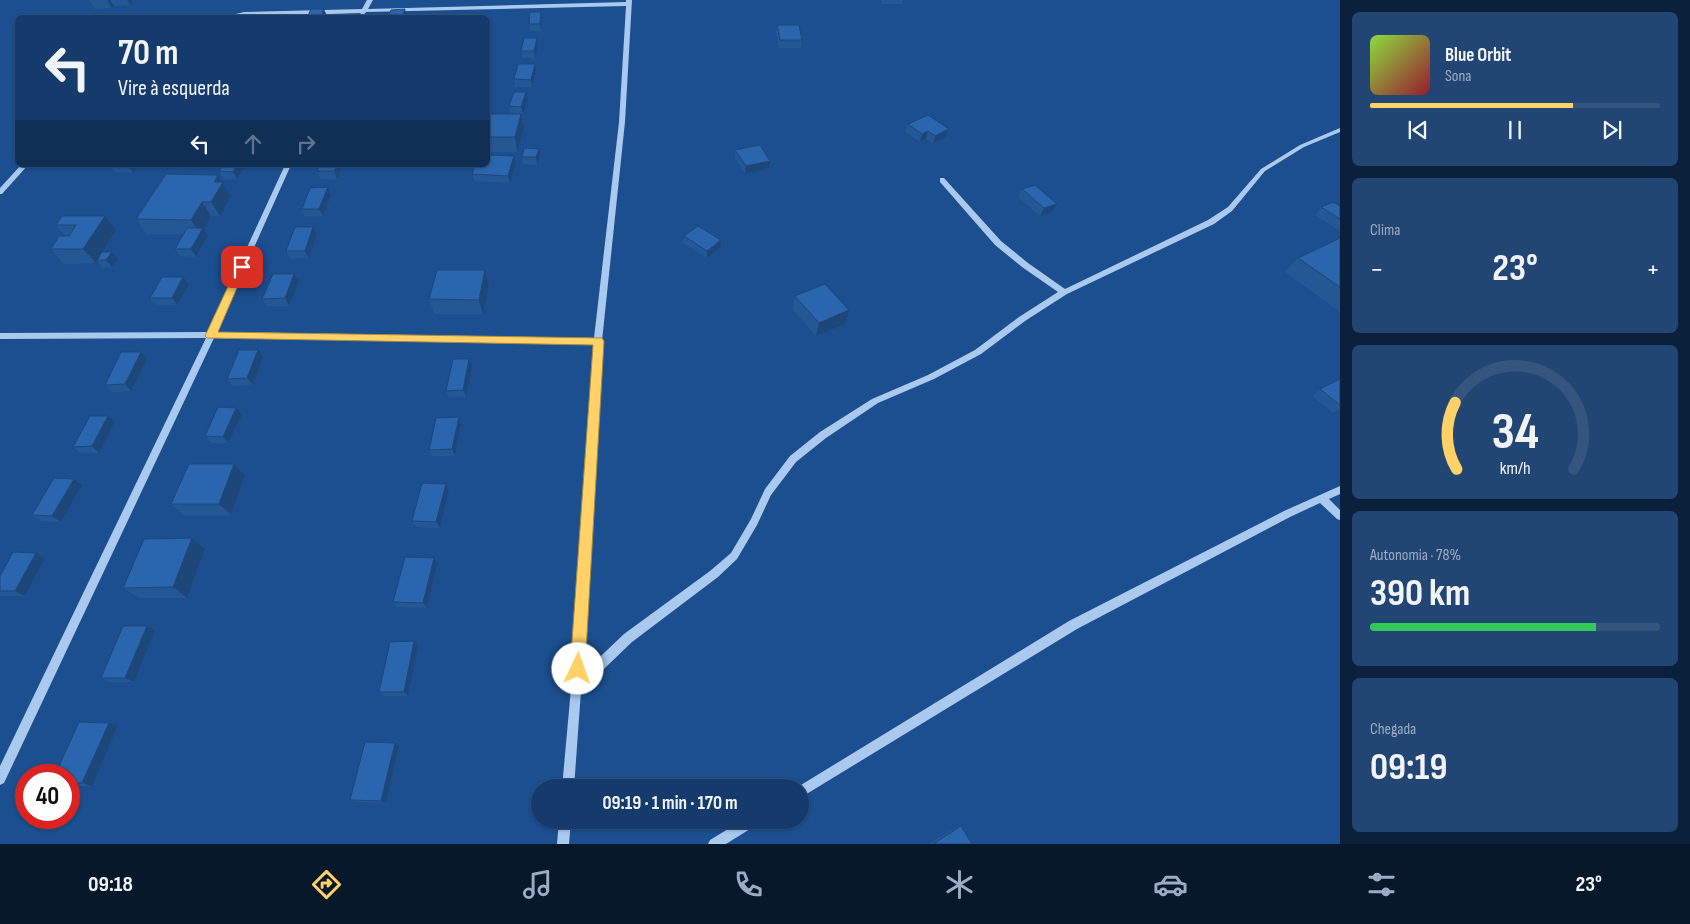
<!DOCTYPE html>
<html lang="pt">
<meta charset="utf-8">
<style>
:root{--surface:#143b6b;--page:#214673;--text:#f1f3f6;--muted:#9dadc1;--line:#33557e;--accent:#ffd166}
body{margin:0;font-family:"Sofia Sans Condensed",sans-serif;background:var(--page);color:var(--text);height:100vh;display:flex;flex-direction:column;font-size:19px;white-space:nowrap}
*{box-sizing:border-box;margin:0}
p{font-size:16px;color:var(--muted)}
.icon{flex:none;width:28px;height:28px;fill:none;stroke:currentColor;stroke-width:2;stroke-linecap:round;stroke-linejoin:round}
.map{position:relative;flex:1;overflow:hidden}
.sheet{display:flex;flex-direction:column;gap:12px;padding:12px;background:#0b203b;width:350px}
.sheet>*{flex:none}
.banner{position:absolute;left:15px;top:15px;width:475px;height:152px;border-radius:8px;box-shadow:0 1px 4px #0004,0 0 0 1px var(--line);background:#143b6b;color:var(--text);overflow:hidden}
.speed{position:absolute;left:15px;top:764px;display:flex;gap:10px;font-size:25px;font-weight:700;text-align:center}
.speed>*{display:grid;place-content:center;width:65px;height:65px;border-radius:50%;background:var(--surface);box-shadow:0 1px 4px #0004,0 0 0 1px var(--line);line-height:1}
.speed .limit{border:8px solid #d22;background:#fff;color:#111}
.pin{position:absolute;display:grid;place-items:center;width:42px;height:42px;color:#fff;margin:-21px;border-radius:10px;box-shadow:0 2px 8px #0006}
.me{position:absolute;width:55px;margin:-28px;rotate:3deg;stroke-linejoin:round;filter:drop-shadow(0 0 4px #0008)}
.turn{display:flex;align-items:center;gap:18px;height:105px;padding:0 20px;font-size:22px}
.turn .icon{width:65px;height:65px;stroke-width:2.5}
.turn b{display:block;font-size:35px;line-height:42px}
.lanes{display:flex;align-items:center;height:48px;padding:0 20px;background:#0003;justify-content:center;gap:25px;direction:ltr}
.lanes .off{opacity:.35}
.big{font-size:38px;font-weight:700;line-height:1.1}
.sheet .tile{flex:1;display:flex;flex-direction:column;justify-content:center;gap:8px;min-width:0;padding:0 18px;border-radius:8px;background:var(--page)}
.sheet .dial{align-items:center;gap:0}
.dial svg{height:130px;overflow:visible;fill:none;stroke:var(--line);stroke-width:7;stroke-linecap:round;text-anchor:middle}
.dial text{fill:var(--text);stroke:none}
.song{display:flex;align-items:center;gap:15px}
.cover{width:60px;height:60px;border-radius:8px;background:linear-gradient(135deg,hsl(90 70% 55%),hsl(350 70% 35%))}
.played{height:5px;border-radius:2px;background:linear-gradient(90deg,var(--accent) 70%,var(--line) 70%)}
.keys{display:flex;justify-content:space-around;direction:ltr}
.heat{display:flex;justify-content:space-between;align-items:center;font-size:28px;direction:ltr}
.charge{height:8px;border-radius:4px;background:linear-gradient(90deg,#34c759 78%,var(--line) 0)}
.trip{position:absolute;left:531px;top:779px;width:278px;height:50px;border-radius:25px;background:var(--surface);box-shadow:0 1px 4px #0004,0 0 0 1px var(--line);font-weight:700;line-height:50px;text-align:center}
.dock{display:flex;height:80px;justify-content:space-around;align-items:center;background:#08182b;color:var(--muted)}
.dock .icon{width:35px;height:35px}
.dock .on{color:var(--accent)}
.dock b{font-size:22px;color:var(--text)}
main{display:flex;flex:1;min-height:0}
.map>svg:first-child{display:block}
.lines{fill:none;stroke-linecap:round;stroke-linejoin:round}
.minor{fill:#a9c9ee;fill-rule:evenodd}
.wall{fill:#245895}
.shaded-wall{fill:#1d4779}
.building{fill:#2a66ad;stroke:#1d4779}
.route{fill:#ffd166;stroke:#a68842}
</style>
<main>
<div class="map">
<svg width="1340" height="844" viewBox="0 0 1340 844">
<rect width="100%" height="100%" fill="#1b4f8f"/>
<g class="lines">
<!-- minor -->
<g class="minor">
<polygon points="367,0 373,0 368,9 626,2 626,0 632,0 625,122 602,341 582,674 624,634 710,571 731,553 751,519 765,489 790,456 820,432 872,399 928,375 975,350 1019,317 1058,292 1022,267 995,245 940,182 940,178 944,178 1001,241 1028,263 1065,289 1208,220 1228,207 1261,169 1300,145 1340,128 1340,132 1304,147 1265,171 1232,211 1214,224 1067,294 1025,321 981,354 934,379 878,403 826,438 796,462 771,495 757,525 737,559 718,577 632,642 581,691 574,788 562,788 571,688 594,344 214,338 4,783 0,785 0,766 206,338 0,339 0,333 208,332 285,165 291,165 216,332 594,338 619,122 626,6 366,12 362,17 359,15 361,13 219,18 244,12 362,9"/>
<polygon points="21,165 28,165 2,194 0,194 0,188"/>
<polygon points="1340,486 1340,494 1329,499 1340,510 1340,520 1337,519 1320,503 1290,517 1077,629 800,798 800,788 796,788 1069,621 1284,511"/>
<polygon points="559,820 571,820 569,844 557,844"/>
<polygon points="743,820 760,820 758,824 726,844 708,844 710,840"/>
</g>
</g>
<!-- wall -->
<g class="wall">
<polygon points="89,0 133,0 130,5 114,6 112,8 95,9"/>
<polygon points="881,0 903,0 902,4 882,4"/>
<polygon points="541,12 542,19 541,31 530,31 529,24"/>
<polygon points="777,25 802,40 801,48 779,48 776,32"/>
<polygon points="537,38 538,45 535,58 522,58 521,51"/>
<polygon points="536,71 532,87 515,87 514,79"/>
<polygon points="528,100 523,114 521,114 524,129 517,152 488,152 488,114 510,114 509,106"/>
<polygon points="908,124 949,129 946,137 933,143 926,139 920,142 905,132"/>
<polygon points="735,150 769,168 745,174 735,158"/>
<polygon points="540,156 537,165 523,164 522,157"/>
<polygon points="516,164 510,183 474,181 472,174"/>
<polygon points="110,165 140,165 133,173 115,172"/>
<polygon points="246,165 237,179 224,179 219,171"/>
<polygon points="320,165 343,165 337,179 321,179 317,171"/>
<polygon points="218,175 231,197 220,216 211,216 204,229 208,236 196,257 180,256 175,249 184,234 146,234 136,219"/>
<polygon points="328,187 331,195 323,216 305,217 302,209"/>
<polygon points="1022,189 1053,211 1040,216 1018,197"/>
<polygon points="1340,206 1340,231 1315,215 1321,207"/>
<polygon points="105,216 116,230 103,252 118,259 112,267 103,268 97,261 96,263 64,264 51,249 65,236 56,225"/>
<polygon points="313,227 317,234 309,258 290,259 286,251"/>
<polygon points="684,236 721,247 707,258 683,243"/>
<polygon points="1340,238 1340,312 1285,272 1298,258"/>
<polygon points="485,270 489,284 483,314 434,314 429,299"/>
<polygon points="299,281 289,306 267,306 262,299"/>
<polygon points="189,285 177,305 156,305 150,298"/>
<polygon points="795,296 845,324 816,336 793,310"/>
<polygon points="263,357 253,385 233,386 227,379"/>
<polygon points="147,359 131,391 112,392 105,385"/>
<polygon points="472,366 466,397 449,397 446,391"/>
<polygon points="1340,379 1340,410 1333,413 1312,396 1320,389"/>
<polygon points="242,415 228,443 211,443 205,436"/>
<polygon points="108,416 115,422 99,453 81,453 73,447"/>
<polygon points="459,417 461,424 455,456 432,456 429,450"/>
<polygon points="245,476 231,515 184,515 171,504"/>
<polygon points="74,479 82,485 61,522 41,521 32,515"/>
<polygon points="446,484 449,490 440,528 416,527 412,521"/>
<polygon points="192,538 205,549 187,598 139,598 123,588"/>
<polygon points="45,558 25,596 1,596 0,595 0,576"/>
<polygon points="434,558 437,564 427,608 397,607 393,602"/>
<polygon points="147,626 155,630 134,682 110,682 101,678"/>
<polygon points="414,641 418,646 408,696 384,696 379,692"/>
<polygon points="118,726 92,786 69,786 69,775"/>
<polygon points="399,746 386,803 356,802 350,800"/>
<polygon points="961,826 972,844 929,844 951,830"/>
</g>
<!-- shaded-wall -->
<g class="shaded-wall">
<polygon points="107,0 110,0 114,6 112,8"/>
<polygon points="127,0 133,0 130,5"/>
<polygon points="324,9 327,16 326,18 320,18"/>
<polygon points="405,9 407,18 402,18"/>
<polygon points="541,12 542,19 541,31 540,24"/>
<polygon points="537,38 538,45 535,58 534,51"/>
<polygon points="535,64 536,71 532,87 531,80"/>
<polygon points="526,92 528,100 523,114 521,107"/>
<polygon points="521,114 524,129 517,152 515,137"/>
<polygon points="949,129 946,137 933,143 935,136"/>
<polygon points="928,131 926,139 920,142 922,134"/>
<polygon points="539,149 540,156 537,165 536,157"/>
<polygon points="514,156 516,164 510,183 508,176"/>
<polygon points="770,161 769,168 745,174 746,166"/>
<polygon points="129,165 140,165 133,173 128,166"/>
<polygon points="237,165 246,165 237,179 233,172"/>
<polygon points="337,165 343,165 337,179 334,171"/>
<polygon points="218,175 231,197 220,216 211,202 214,182"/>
<polygon points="328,187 331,195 323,216 319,209"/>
<polygon points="202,202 211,216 204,229 208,236 196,257 191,249 200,234 191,220"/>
<polygon points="1057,204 1053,211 1040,216 1044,208"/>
<polygon points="105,216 116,230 96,263 83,249"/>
<polygon points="313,227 317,234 309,258 305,251"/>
<polygon points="721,240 721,247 707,258 707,251"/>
<polygon points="112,252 118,259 112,267 106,260"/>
<polygon points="485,270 489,284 483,314 479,300"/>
<polygon points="294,274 299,281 289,306 285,298"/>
<polygon points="183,277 189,285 177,305 172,298"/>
<polygon points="849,310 845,324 816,336 819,323"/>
<polygon points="258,350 263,357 253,385 247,378"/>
<polygon points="141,352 147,359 131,391 125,384"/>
<polygon points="469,359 472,366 466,397 463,390"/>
<polygon points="236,408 242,415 228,443 223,437"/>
<polygon points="108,416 115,422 99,453 92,446"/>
<polygon points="459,417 461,424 455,456 452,449"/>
<polygon points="234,464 245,476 231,515 219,504"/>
<polygon points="74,479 82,485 61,522 52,516"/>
<polygon points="446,484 449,490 440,528 436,522"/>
<polygon points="192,538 205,549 187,598 173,587"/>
<polygon points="36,553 45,558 25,596 15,591"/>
<polygon points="434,558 437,564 427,608 423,603"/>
<polygon points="147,626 155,630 134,682 125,678"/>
<polygon points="414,641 418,646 408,696 404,692"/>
<polygon points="109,723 118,726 92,786 82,783"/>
<polygon points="395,743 399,746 386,803 381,801"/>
</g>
<!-- building -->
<g class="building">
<polygon points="311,9 324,9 320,18 307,18"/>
<polygon points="405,9 402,18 388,18 391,10"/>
<polygon points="530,12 541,12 540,24 529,24"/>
<polygon points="777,25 799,25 802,40 780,40"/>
<polygon points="524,38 537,38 534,51 521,51"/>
<polygon points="518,64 535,64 531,80 514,79"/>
<polygon points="514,92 526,92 521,107 509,106"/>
<polygon points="488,114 521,114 515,137 488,137"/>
<polygon points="928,115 949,129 935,136 928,131 922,134 908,124"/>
<polygon points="760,145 770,161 746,166 735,150"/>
<polygon points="524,148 539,149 536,157 522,157"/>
<polygon points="488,155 514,156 508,176 472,174 475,165 488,165"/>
<polygon points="223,165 237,165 233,172 219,171"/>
<polygon points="320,165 337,165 334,171 317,171"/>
<polygon points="166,174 218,175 214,182 223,182 211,202 202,202 191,220 136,219"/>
<polygon points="1035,185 1057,204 1044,208 1022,189"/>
<polygon points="328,187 319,209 302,209 310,188"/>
<polygon points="1333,202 1340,206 1340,219 1321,207"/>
<polygon points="62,216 105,216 83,249 51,249 59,236 69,236 76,225 56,225"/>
<polygon points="698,226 721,240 707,251 684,236"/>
<polygon points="295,227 313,227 305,251 286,251"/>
<polygon points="187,228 203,228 191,249 175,249"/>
<polygon points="1340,238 1340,287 1298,258"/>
<polygon points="102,252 112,252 106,260 97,260"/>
<polygon points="437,270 485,270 479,300 429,299"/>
<polygon points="273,274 294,274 285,298 262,299"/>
<polygon points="162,277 183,277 172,298 150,298"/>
<polygon points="825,284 849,310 819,323 795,296"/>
<polygon points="239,350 258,350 247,378 227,379"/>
<polygon points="121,352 141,352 125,384 105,385"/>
<polygon points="453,359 469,359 463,390 446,391"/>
<polygon points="1340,379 1340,405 1320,389"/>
<polygon points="218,407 236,408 223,437 205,436"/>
<polygon points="90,416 108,416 92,446 73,447"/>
<polygon points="459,417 452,449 429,450 436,418"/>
<polygon points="189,464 234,464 219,504 171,504"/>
<polygon points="54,478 74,479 52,516 32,515"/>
<polygon points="422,483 446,484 436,522 412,521"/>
<polygon points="192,538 173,587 123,588 144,539"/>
<polygon points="13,552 36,553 15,591 0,591 0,576"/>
<polygon points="405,557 434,558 423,603 393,602"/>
<polygon points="123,626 147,626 125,678 101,678"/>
<polygon points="414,641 404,692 379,692 390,642"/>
<polygon points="79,722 109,723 82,783 69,783 69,775 55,775"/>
<polygon points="365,742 395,743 381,801 350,800"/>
<polygon points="961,826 972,844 933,844"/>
</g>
<!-- route -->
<polygon class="route" points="242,264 246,267 218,332 602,338 604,341 585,669 582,674 578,676 573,674 570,669 593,345 207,338 205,336 237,267"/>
</svg>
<div class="speed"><div class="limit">40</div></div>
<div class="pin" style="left:242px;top:267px;background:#d93025"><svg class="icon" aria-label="arrive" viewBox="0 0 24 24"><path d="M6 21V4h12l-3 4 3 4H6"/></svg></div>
<svg class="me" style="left:578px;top:669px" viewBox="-20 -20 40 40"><circle r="19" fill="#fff"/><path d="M0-13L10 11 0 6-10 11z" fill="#ffd166"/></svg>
<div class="trip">09:19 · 1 min · 170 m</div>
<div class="banner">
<div class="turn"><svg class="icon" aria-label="left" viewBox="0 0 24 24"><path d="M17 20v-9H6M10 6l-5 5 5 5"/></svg><div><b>70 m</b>Vire à esquerda</div></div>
<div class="lanes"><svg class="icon" aria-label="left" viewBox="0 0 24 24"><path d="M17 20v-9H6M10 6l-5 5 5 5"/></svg><svg class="icon off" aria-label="ahead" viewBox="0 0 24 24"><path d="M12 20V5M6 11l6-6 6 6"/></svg><svg class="icon off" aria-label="right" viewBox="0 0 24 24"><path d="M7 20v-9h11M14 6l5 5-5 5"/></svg></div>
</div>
</div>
<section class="sheet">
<div class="tile">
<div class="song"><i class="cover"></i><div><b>Blue Orbit</b><p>Sona</p></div></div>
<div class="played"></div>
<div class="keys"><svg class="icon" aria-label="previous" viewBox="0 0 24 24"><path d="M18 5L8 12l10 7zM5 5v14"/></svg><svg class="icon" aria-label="pause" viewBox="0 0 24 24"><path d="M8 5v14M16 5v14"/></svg><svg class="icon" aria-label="next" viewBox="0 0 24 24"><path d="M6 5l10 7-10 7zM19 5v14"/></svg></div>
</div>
<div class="tile"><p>Clima</p>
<div class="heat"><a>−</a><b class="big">23°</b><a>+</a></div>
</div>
<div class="tile dial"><svg viewBox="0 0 100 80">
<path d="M14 69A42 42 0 1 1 86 69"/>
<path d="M14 69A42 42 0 0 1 13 28" stroke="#ffd166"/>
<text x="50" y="56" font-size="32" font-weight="700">34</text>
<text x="50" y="72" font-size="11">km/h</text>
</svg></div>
<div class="tile"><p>Autonomia · 78%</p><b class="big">390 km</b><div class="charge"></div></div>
<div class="tile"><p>Chegada</p><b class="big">09:19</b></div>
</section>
</main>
<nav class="dock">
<b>09:18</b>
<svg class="icon on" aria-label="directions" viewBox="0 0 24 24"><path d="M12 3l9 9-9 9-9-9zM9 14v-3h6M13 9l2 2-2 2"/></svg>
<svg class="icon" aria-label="music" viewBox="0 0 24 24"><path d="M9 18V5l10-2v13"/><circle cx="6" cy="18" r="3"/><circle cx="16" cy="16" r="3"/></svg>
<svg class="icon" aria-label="phone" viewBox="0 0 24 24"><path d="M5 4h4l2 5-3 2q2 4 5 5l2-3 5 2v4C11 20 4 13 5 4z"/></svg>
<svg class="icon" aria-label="climate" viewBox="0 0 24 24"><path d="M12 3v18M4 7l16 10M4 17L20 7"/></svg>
<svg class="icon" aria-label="car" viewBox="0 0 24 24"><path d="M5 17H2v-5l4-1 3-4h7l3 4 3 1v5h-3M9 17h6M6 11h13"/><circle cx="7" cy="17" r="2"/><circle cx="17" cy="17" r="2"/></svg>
<svg class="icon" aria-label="filters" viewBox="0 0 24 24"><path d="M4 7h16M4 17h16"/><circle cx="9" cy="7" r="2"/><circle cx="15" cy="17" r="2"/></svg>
<b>23°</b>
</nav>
